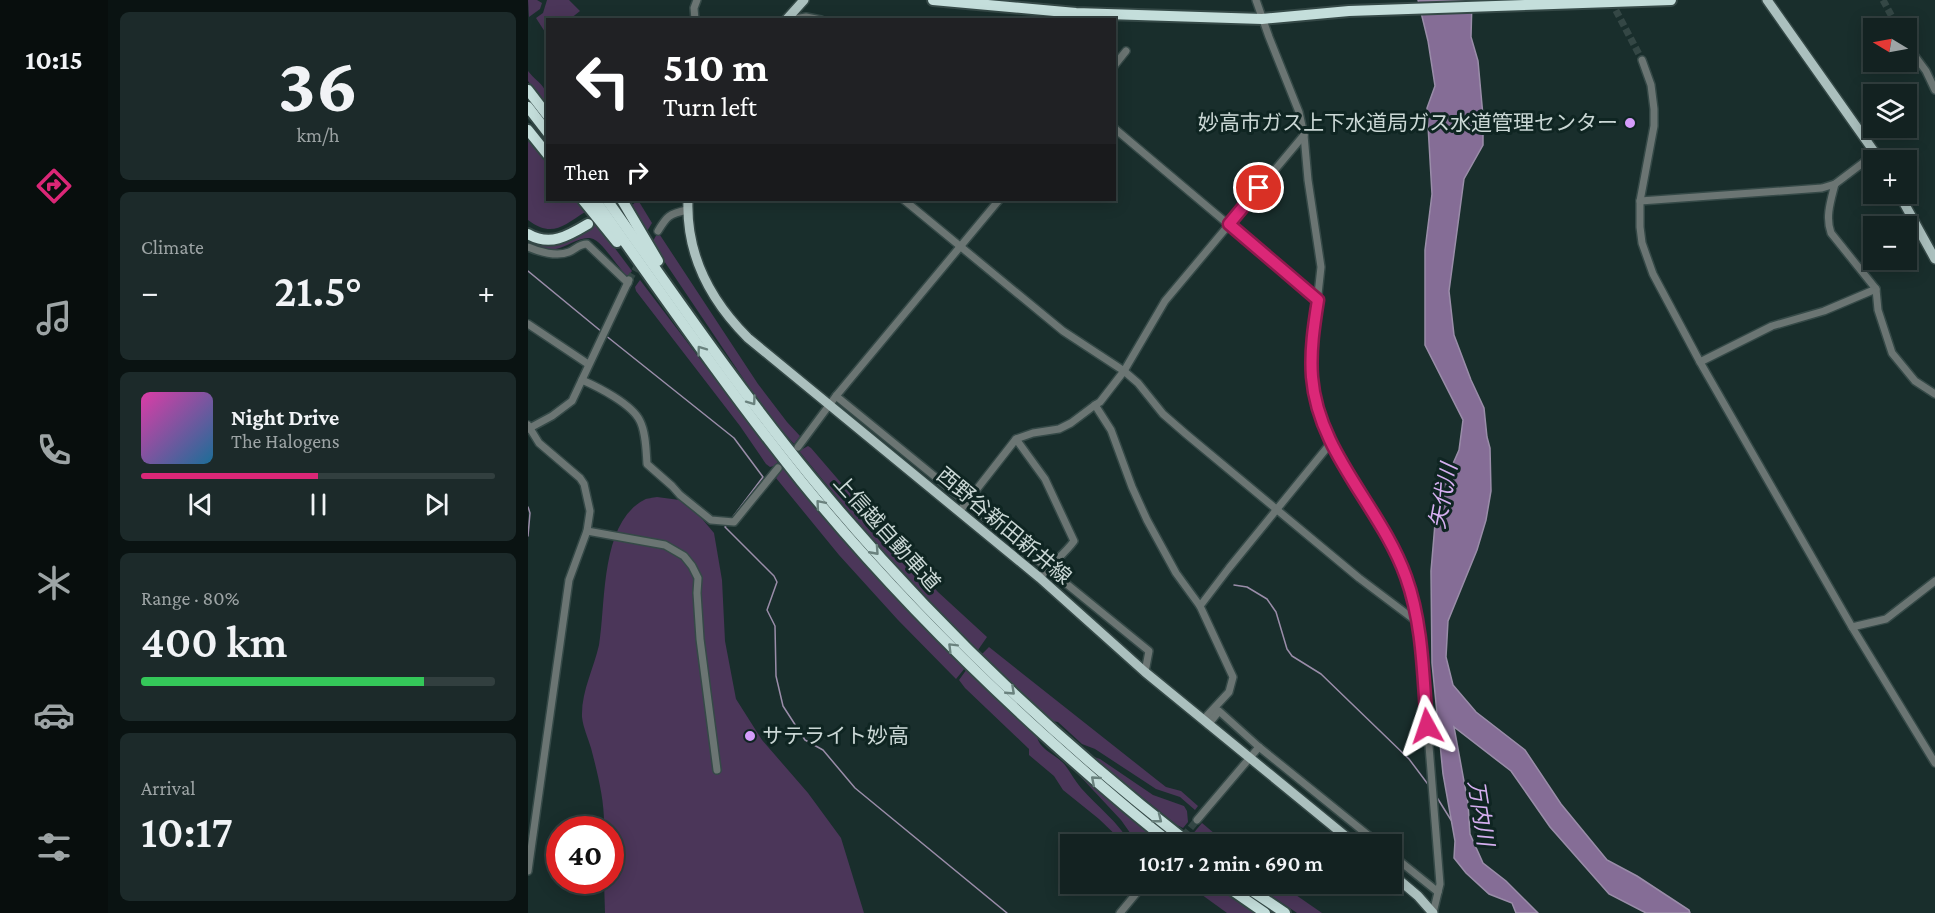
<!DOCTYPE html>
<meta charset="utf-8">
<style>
:root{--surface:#132221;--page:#1c2a2a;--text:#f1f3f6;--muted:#9da4a5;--line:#323f3f;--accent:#db2777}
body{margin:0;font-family:"Crimson Pro","Noto Sans JP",serif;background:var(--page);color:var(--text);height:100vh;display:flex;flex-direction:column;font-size:22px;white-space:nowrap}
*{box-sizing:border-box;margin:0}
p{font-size:20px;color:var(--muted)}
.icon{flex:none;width:33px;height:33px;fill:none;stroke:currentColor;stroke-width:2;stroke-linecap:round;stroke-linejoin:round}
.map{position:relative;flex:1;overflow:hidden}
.drawer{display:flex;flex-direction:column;gap:12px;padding:12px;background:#0a1312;width:420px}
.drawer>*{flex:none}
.top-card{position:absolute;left:18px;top:18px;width:570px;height:183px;border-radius:0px;box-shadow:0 3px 15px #0003,0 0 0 2px var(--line);background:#202124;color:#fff;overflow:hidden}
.needle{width:39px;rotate:280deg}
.buttons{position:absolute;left:1335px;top:18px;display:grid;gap:12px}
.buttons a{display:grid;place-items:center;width:54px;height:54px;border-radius:0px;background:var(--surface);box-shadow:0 3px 15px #0003,0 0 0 2px var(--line);font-size:30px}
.speed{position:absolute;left:18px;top:816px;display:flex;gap:12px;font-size:30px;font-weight:700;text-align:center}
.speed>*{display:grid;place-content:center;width:78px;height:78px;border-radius:50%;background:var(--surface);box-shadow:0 3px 15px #0003,0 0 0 2px var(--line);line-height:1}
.speed .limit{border:9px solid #d22;background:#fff;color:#111}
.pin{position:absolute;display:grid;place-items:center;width:51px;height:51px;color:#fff;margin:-26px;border:3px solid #fff;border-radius:50%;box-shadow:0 2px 6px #0007}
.me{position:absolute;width:66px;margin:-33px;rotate:355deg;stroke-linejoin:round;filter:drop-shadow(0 0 4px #0008)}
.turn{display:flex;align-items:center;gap:21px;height:126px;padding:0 18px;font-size:27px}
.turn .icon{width:78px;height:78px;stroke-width:2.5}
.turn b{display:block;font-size:42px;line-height:51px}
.then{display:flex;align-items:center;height:57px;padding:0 18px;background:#0003;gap:12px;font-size:22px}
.big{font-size:45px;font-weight:600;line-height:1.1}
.drawer .tile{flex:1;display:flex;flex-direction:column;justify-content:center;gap:9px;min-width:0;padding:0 21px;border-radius:9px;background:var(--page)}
.drawer .dial{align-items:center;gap:0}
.dial b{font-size:78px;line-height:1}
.song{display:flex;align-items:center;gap:18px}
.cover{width:72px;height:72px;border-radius:9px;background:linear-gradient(135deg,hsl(320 70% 55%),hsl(200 70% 35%))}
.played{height:6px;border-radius:3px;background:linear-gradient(90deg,var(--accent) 50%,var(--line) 50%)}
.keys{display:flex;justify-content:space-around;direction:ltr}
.heat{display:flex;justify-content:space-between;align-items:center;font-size:33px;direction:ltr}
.charge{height:9px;border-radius:4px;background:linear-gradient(90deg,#34c759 80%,var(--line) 0)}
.trip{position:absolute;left:532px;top:834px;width:342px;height:60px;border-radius:0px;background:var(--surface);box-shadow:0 3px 15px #0003,0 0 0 2px var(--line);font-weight:600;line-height:60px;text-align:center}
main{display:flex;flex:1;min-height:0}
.tab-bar{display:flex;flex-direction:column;width:108px;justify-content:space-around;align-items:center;background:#080e0d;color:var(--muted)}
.tab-bar .icon{width:42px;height:42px}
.tab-bar .selected{color:var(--accent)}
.tab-bar b{font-size:27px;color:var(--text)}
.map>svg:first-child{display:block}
.green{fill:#4b3659}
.water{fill:#856d96;stroke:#9a8da9;stroke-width:1.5}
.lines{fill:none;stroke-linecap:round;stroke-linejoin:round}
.stream{stroke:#9a8da9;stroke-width:1.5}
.minor-tunnel{stroke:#344745;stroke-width:7;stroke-dasharray:7 3.5;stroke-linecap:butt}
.minor-casing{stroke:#354947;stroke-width:10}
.major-casing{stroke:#354947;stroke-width:12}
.highway-casing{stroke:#354947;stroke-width:14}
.minor{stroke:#6b7573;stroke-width:7}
.major{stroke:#abc0be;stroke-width:9}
.highway{stroke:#c4dedb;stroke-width:10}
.oneway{stroke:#6a827e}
.route-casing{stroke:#8e194d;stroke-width:15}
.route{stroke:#db2777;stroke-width:10}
.poi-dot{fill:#d59cfb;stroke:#0f2522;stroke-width:2}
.labels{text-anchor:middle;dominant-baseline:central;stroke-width:6;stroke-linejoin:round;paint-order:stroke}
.poi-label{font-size:21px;fill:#cad7d5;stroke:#0f2522;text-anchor:end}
.street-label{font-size:21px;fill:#cad7d5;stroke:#0f2522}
.water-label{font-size:22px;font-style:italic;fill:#d5aff0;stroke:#0f2522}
</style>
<main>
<nav class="tab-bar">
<b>10:15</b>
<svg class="icon selected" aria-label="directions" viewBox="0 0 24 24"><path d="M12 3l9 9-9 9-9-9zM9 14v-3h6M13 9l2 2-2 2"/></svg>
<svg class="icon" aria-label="music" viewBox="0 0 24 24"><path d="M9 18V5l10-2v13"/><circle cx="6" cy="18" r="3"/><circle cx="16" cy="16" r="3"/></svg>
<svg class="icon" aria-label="phone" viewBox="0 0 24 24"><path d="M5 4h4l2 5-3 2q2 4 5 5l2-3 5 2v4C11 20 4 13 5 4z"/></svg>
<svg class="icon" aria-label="climate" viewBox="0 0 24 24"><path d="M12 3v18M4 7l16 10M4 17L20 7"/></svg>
<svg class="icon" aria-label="car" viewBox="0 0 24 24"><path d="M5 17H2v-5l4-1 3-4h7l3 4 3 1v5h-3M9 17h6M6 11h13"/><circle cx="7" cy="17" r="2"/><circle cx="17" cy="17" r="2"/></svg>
<svg class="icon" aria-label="filters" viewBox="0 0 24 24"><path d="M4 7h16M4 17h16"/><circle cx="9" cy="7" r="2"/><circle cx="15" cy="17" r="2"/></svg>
</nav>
<section class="drawer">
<div class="tile dial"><b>36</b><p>km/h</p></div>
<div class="tile"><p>Climate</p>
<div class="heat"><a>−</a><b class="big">21.5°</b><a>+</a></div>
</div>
<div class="tile">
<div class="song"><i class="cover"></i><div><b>Night Drive</b><p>The Halogens</p></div></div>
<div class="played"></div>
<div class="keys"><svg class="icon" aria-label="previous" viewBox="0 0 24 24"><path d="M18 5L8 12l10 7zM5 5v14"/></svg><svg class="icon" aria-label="pause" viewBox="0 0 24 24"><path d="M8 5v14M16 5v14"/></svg><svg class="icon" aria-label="next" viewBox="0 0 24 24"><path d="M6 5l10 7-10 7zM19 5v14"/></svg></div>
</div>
<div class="tile"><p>Range · 80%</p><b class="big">400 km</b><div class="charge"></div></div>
<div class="tile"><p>Arrival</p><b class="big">10:17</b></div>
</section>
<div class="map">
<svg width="1407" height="913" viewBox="0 0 1407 913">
<rect width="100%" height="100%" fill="#192e2c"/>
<!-- green -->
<g class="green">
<polygon points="0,0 9,0 14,3 12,9 1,17"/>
<polygon points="19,0 41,0 52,11 42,19 20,20 19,33 17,32 8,18 15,13"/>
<path d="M0 71C13 87 19 83 19 107L0 81Z"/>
<path d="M0 138 19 162 20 200H51L55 205 57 212C35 226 24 238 0 220Z"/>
<polygon points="110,200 124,223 118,233 103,206"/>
<path d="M68 223 104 271 101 275H98C90 267 76 245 67 240 56 233 40 247 28 249 18 250 10 248 0 245V242C27 251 46 238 68 223Z"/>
<polygon points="130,232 230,384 259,422 272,436 266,444 249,425 223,390 124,243"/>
<polygon points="112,280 250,462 246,466 242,467 238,464 212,426 108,291 107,287"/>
<polygon points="280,446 283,448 364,542 410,592 459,637 450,650 396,596 340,535 271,451"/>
<polygon points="256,467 324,548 437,668 428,679 370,620 311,555 248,478"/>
<path d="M129 497 159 501 186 533 194 580 197 641 208 699 234 740 280 793 313 838 336 913H77L76 881 82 880V830L76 829C77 802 70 775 63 748 60 738 55 727 54 717 53 692 66 668 71 645 78 604 72 523 116 500 119 498 125 498 129 497Z"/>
<polygon points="461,647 629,780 638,787 653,791 670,806 667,810 652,797 628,789 567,749 554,744 530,722 523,721 454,654"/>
<path d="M439 669 509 736C511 750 529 755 537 765 543 773 547 781 553 788 570 807 590 822 603 844H597L571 819 535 790 526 776 501 755V749L437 688 431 680Z"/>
<polygon points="563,756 572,759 625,795 656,806 659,811 660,822 655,828 649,825"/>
<polygon points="551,775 560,782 637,844 610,844 593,820"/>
<polygon points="674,823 699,844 674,844 663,836"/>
<polygon points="659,884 688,884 729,913 699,913"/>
<polygon points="726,884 752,884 794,913 769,913"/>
</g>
<!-- water -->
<polygon class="water" points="890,0 944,0 943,37 950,61 955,116 955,145 936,179 921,291 926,335 943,380 956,408 959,437 962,448 963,491 958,520 949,550 920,621 918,657 925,685 948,712 997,750 1033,804 1079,860 1109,876 1161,910 1162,913 1118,913 1081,894 1022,827 983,771 926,727 940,803 942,834 955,863 978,881 1010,913 988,913 984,903 961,894 938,873 926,858 927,841 915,774 904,663 903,571 909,500 931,450 935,420 897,345 897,250 904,194 899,108 907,86 900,41"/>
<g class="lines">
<!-- stream -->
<g class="stream">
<polyline points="0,271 74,332"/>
<polyline points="77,335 206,438 235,477 204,518"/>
<polyline points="0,507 2,513 0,536"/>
<polyline points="199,524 197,527 246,576 249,582 239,610 247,626 248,676 255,706 277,740 295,750 327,788 479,913"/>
<polyline points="706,585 719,587 739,599 748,612 759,649 764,656 793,674 881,759 902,787"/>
<polyline points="908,796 923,820"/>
</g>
<!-- minor-tunnel -->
<g class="minor-tunnel">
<polyline points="1355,0 1370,28"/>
<polyline points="1083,1 1114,60"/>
<polyline points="101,280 112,262"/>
<polyline points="649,844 669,820"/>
</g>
<defs>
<g id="minor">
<polyline points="728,0 741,37 771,112 776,135 780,180 793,267 783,358 784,377 790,409 802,444 859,534 878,576 885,600 894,658 912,884 905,913"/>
<polyline points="167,20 166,8 169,0"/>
<polyline points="260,20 278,17 293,20"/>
<polyline points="1378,44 1398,71 1407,90"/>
<polyline points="1114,60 1123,85 1126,109 1126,126 1112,201 1112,227 1114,243 1125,274 1172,362 1324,627 1407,763"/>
<polyline points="586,66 598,51"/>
<polyline points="586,128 790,300"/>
<path d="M1307 184C1303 200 1297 217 1303 233L1348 289 1350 310 1364 353 1387 381 1407 394"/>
<polyline points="376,200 535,331 596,371 610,383 635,414 658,434 831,578 888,621"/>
<polyline points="1112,201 1294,188 1307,184 1348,153"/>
<path d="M130 231C139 216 141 214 159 210"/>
<path d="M0 247C11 252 29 257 41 252 48 249 51 244 59 244L100 283"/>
<polyline points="0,324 60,364"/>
<polyline points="1172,362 1244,326 1296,311 1348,289"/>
<path d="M54 380C70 387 104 404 112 421 118 433 118 450 119 464L144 486 152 495 183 520 206 522 250 468"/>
<polyline points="308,396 621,651 617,672"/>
<polyline points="0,425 11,443 52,478 56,484 62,511 59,531 41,580 0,871"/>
<polyline points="0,429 24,416 44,401 101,280"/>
<path d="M488 439 517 479 546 541C536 555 522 564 512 578"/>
<polyline points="270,447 308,396 471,200"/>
<polyline points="431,512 488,439 505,433 531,429 543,423 567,405"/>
<polyline points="59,531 137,545 156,556 164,566 170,578 169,593 172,639 189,770"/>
<polyline points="672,606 701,568 802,444"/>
<polyline points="1324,627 1358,619 1407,581"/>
<polyline points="675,720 701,692 705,677 672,606 648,573 619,520 604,487 583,430 567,405 572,402 596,371 637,301 776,135"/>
<polyline points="680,725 691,711 731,747 851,844"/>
<polyline points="669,820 731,747"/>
<polyline points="864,855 910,892"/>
<polyline points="592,913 616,884"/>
</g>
<g id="major">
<polyline points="1239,0 1352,160"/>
<polyline points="258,20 276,0"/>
<polyline points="1371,194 1407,259"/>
<path d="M160 200C158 254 182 300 220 338L512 578 617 672 827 844"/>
<polyline points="864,874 890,896 905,913"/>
</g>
<g id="highway">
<polyline points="405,0 548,13 734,19 821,11 1143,0"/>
<polyline points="0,90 20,116"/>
<polyline points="0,107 20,133"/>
<polyline points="0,130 20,155"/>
<polyline points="55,200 89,242"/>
<path d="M67 200C134 294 200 390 273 481 347 572 430 657 517 736 558 773 600 810 644 844"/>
<path d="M79 200C145 293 210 388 283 477 395 613 523 736 662 844"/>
<polyline points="94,200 130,261"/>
<path d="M0 234C22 247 40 236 60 224"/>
<polyline points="695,884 737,913"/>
<polyline points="714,884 757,913"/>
</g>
</defs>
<!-- minor casing -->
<use href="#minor" class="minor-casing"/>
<!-- major casing -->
<use href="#major" class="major-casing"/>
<!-- highway casing -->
<use href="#highway" class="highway-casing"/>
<!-- minor -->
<use href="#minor" class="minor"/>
<!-- major -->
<use href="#major" class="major"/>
<!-- highway -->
<use href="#highway" class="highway"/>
</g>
<!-- one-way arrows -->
<defs><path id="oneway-chevron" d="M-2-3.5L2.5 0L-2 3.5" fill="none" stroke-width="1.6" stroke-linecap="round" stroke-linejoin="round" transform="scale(1.5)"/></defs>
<g class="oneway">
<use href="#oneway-chevron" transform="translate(173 350) rotate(-126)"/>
<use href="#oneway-chevron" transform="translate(224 401) rotate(54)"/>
<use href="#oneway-chevron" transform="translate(292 504) rotate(-130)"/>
<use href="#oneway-chevron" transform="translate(347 551) rotate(48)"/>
<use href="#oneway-chevron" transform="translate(424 647) rotate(-135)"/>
<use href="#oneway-chevron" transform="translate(483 691) rotate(43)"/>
<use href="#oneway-chevron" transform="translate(567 780) rotate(-139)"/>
<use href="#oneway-chevron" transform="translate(630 819) rotate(38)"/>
</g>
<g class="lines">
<defs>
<path id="route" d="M731 188 701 224 790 300C786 325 782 351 784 377 790 453 853 507 878 577 895 624 895 677 899 726"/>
</defs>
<!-- route casing -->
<use href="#route" class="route-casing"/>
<!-- route -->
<use href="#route" class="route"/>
</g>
<!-- markers -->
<g class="poi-dot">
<circle cx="1102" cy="123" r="6"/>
<circle cx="222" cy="736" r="6"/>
</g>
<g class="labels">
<!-- poi labels -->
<g class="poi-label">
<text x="1090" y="123">妙高市ガス上下水道局ガス水道管理センター</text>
<text x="234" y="736" text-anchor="start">サテライト妙高</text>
</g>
<!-- street labels -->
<g class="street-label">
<text transform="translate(476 526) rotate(40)">西野谷新田新井線</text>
<text transform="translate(359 533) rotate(48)">上信越自動車道</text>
</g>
<!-- water labels -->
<g class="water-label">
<text transform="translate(915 496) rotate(-79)">矢代川</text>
<text transform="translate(953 813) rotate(81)">万内川</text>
</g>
</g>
</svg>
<div class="buttons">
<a><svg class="needle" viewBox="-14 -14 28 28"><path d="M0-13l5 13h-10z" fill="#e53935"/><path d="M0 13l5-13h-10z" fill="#9da4a5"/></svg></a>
<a><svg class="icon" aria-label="layers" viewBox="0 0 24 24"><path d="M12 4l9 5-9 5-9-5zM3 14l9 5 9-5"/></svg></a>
<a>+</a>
<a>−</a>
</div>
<div class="speed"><div class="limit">40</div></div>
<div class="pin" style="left:731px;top:188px;background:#d93025"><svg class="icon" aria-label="arrive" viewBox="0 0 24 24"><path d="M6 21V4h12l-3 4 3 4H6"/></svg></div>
<svg class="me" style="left:899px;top:726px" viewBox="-20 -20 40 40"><path d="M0-17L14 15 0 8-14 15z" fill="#db2777" stroke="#fff" stroke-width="4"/></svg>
<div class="trip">10:17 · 2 min · 690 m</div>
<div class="top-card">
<div class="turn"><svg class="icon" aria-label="left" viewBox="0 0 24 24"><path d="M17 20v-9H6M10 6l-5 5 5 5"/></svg><div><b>510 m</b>Turn left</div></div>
<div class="then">Then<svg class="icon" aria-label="right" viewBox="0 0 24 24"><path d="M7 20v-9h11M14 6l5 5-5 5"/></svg></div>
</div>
</div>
</main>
